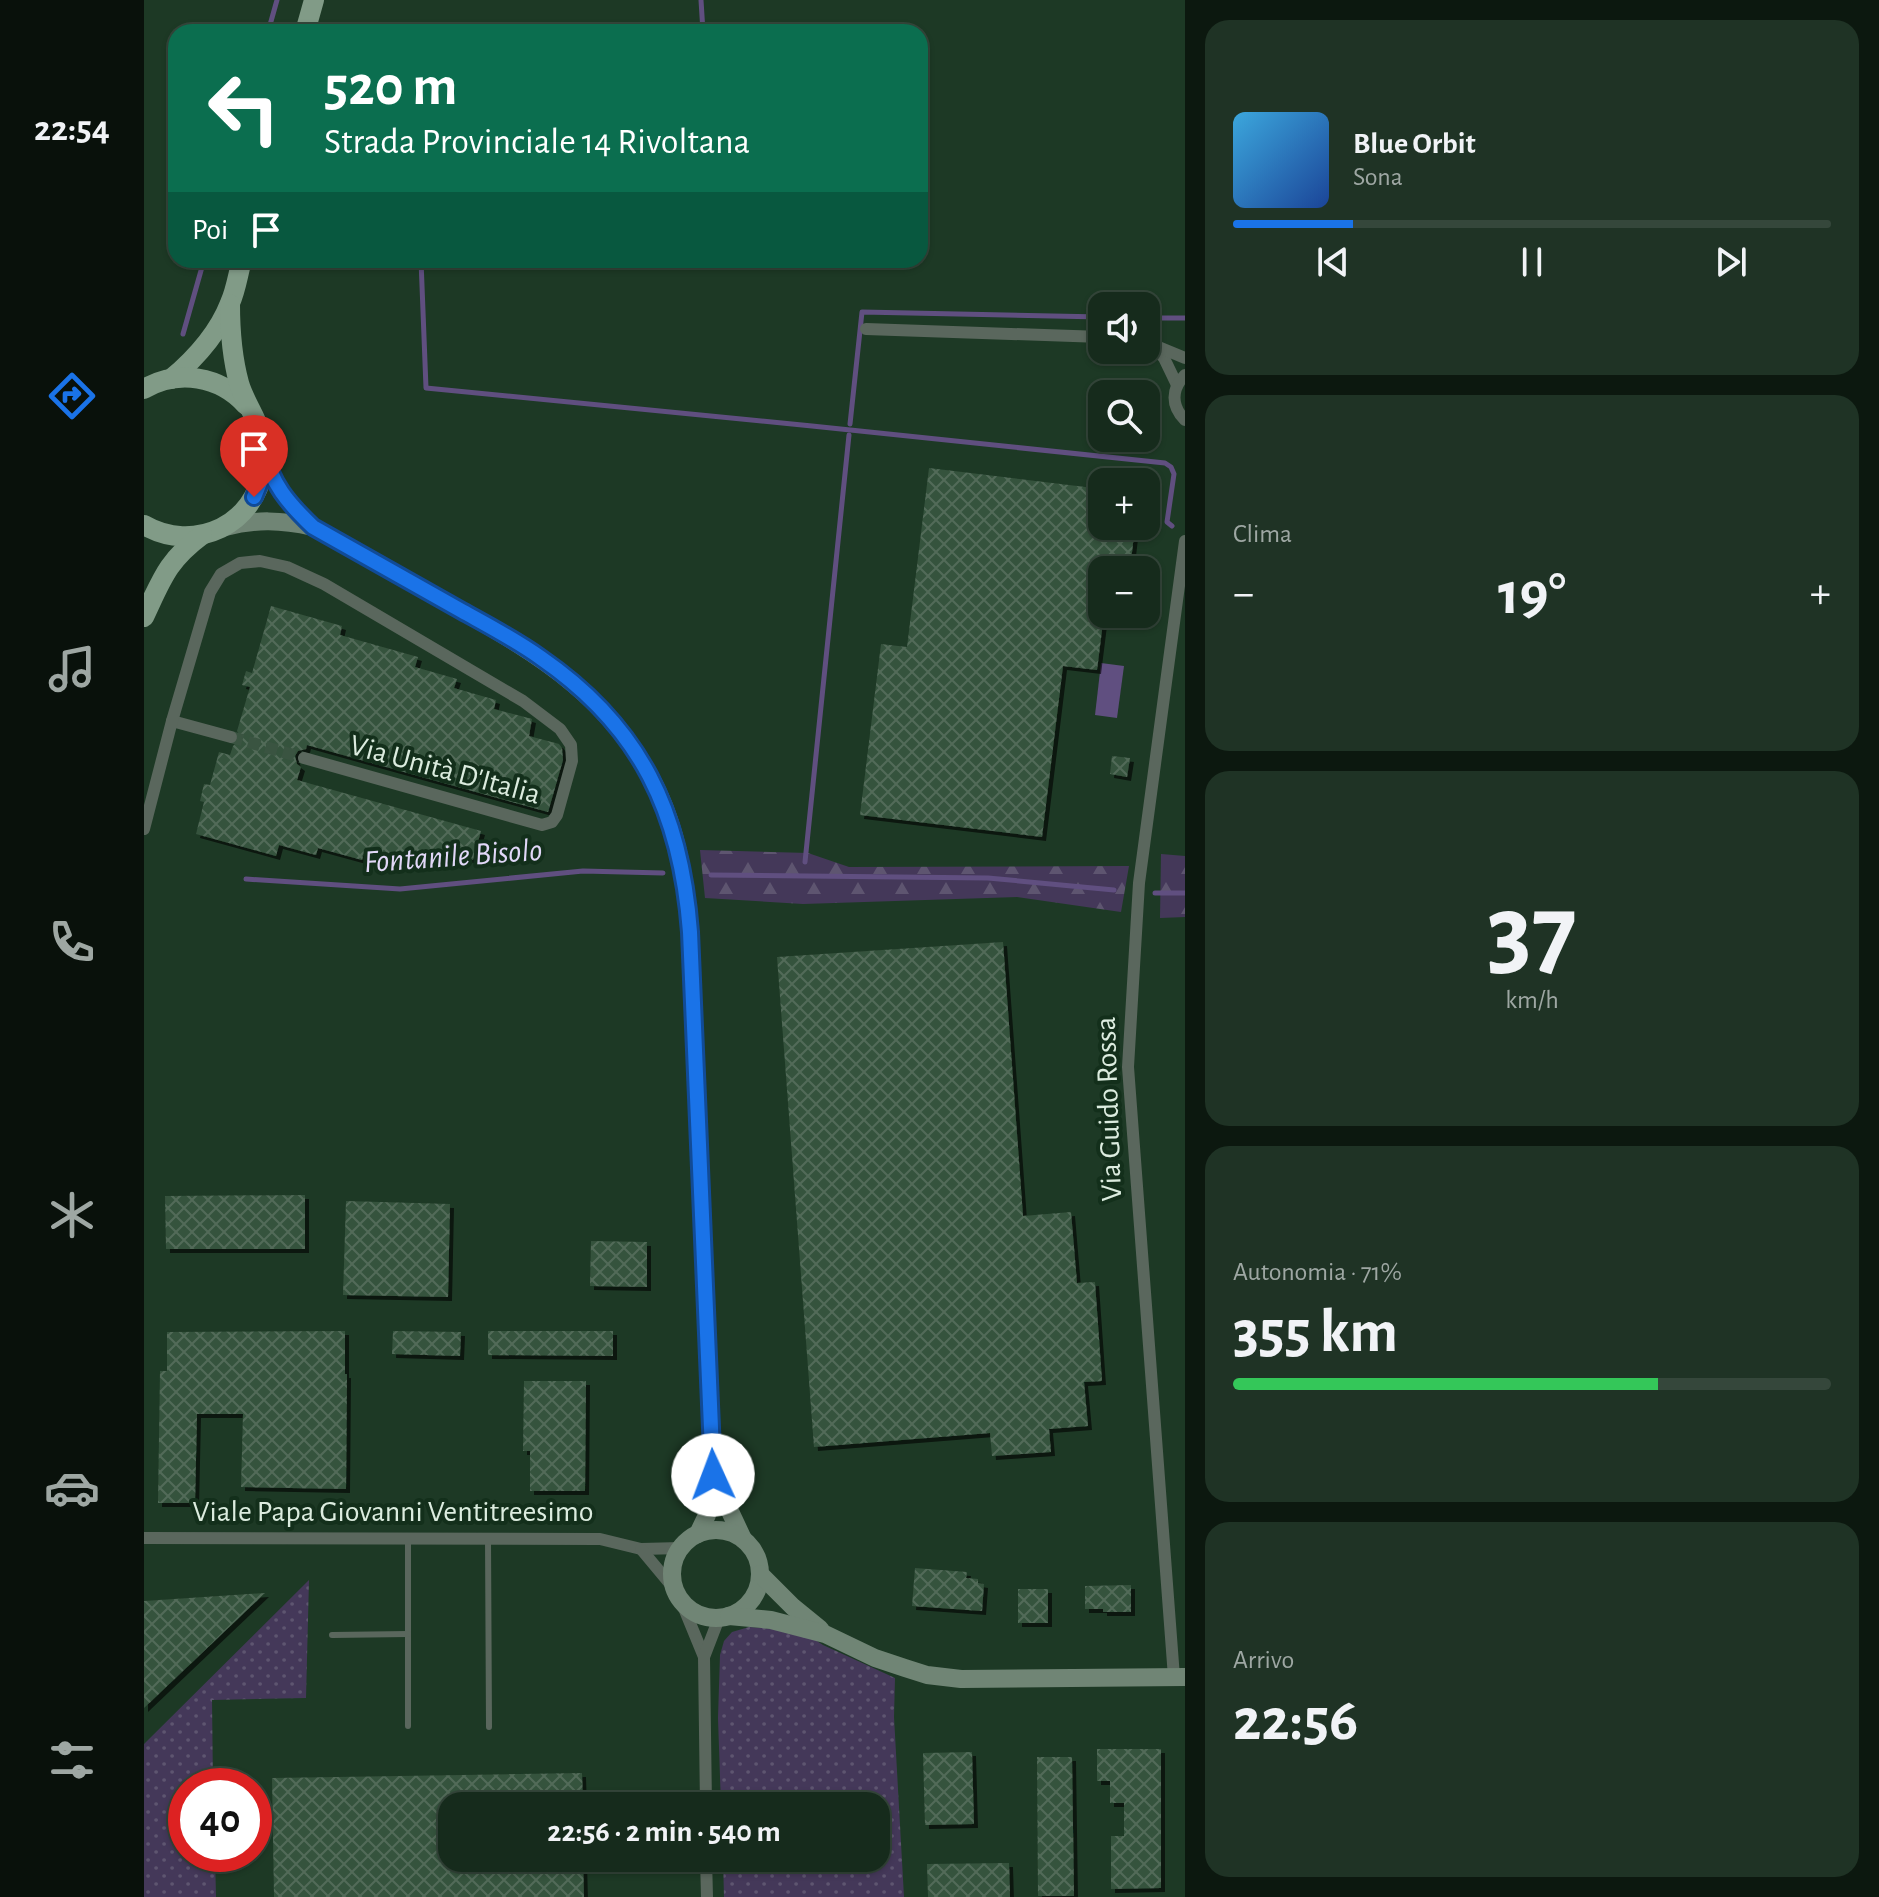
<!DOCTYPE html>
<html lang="it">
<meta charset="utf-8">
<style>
:root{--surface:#162b1c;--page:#1f3325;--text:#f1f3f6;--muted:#9ea7a3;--line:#35473b;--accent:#1a73e8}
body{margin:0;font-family:"Alegreya Sans",sans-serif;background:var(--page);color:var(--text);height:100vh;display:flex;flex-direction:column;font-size:30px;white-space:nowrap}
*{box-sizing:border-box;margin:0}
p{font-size:26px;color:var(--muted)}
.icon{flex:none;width:44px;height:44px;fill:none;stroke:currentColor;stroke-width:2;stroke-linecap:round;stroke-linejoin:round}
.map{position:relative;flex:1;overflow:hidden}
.side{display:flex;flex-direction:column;gap:20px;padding:20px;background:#0c180f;width:694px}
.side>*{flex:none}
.banner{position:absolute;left:24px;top:24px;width:760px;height:244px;border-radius:24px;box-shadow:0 2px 6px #0004,0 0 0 2px var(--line);background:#0b6e4f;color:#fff;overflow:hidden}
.buttons{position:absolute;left:944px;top:292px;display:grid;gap:16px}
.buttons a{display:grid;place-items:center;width:72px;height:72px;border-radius:16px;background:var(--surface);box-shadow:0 2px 6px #0004,0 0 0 2px var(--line);font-size:40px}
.speed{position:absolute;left:24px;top:1768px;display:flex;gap:16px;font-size:40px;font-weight:700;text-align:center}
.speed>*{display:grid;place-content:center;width:104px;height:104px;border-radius:50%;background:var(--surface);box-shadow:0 2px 6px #0004,0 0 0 2px var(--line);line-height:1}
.speed .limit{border:12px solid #d22;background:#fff;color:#111}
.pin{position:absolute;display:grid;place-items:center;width:68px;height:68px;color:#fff;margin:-82px -34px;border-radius:50% 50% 50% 0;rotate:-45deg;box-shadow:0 0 8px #0007}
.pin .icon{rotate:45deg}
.me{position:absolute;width:88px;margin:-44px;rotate:358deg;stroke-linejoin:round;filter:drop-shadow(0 0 6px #0008)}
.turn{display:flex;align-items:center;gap:28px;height:168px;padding:0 24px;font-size:36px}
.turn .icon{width:104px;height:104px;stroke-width:2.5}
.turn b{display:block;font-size:56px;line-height:68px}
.then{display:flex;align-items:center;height:76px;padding:0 24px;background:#0003;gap:16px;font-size:30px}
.big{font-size:60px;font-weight:700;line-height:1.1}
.side .widget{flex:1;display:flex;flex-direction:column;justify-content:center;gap:12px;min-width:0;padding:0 28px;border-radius:24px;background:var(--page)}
.side .dial{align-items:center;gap:0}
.dial b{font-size:104px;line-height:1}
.song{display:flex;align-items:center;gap:24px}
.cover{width:96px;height:96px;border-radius:12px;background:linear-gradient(135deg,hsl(200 70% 55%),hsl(220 70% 35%))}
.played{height:8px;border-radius:4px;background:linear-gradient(90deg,var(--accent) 20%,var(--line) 20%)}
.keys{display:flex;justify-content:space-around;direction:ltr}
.heat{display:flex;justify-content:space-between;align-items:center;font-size:44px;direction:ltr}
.charge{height:12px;border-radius:6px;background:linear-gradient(90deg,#34c759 71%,var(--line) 0)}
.trip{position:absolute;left:294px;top:1792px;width:452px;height:80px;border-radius:24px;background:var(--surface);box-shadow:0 2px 6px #0004,0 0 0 2px var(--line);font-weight:700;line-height:80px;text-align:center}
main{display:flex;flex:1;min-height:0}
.menu{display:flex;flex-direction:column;width:144px;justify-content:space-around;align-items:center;background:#09110b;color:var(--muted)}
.menu .icon{width:56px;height:56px}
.menu .current{color:var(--accent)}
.menu b{font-size:36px;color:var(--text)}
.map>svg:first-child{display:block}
.grass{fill:url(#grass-dots)}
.forest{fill:url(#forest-firs)}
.water{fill:#604f80}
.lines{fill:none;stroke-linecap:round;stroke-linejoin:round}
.stream{stroke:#604f80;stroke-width:5}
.building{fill:url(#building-cross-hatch);filter:url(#shadow)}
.street-tunnel{stroke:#3a5441;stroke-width:12;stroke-dasharray:12 6;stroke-linecap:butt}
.lane{stroke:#5a675d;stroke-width:6}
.street{stroke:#5a675d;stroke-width:12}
.secondary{stroke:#708575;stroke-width:18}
.primary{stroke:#819b87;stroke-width:20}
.route-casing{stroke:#114b97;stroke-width:20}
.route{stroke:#1a73e8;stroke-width:14}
.labels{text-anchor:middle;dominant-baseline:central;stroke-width:8;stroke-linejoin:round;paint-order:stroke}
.street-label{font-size:30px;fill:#dcecdf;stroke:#132f1b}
.water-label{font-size:32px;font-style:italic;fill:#e2d8f8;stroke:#132f1b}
</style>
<main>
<nav class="menu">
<b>22:54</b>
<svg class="icon current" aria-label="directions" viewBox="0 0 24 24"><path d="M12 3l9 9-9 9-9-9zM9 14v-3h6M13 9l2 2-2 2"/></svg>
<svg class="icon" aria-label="music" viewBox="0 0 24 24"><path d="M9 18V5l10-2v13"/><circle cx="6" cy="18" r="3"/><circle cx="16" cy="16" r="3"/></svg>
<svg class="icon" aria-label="phone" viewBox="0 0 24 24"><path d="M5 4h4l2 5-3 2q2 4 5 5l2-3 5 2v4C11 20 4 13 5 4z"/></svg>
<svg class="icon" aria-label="climate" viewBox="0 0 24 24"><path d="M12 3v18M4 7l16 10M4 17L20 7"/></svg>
<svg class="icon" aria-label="car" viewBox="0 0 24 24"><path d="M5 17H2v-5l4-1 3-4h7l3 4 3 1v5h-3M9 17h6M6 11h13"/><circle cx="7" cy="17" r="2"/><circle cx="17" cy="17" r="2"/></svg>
<svg class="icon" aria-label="filters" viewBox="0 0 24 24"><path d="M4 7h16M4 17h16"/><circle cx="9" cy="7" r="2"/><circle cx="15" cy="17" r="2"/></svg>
</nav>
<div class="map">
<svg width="1041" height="1897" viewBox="0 0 1041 1897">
<defs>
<pattern id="grass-dots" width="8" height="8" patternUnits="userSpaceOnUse" patternTransform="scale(2)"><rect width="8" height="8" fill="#443859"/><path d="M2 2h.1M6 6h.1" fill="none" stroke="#5e5570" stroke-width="1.8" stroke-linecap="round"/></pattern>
<pattern id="forest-firs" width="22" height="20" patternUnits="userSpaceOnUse" patternTransform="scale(2)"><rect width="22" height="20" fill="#443859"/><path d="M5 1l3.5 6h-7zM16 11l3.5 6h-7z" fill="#5e5570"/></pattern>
<pattern id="building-cross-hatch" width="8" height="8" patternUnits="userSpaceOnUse" patternTransform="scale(2)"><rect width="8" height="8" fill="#36523d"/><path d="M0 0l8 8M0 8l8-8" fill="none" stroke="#526b59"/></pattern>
<filter id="shadow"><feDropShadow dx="4" dy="4" stdDeviation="0" flood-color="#0009"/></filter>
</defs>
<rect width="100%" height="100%" fill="#1d3925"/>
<!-- grass -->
<g class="grass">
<polygon points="165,1580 162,1698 68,1700 69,1786 42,1786 42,1854 71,1854 72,1897 0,1897 0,1744"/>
<path d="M605 1627C630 1629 658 1629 679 1645L751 1678 750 1717 760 1897H580L579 1858H732V1806H577L574 1718 576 1655 580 1641 588 1632Z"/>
</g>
<!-- forest -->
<g class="forest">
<polygon points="556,850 664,853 705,867 985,866 977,912 873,897 659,904 561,898"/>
<polygon points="1017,854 1041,856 1041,917 1016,918"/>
</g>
<!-- water -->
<polygon class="water" points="957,663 980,666 973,718 951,715"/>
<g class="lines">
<!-- stream -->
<g class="stream">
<polyline points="557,0 559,32"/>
<polyline points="124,32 133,0"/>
<polyline points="277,260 282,388 668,426 1021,463 1027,467 1030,474 1023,522 1028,526"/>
<polyline points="1002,318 1041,318"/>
<polyline points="39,334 60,260"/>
<polyline points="706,424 718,312 958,317"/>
<polyline points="661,862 705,435"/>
<polyline points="567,875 844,878 970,890"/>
<polyline points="102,879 256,889 439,871 519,873"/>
<polyline points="1011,893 1041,893"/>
</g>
</g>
<!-- building -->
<g class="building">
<polygon points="785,468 958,489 958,526 991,526 986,570 958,570 958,614 960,614 953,670 919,666 898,837 716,815 737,644 763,647"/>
<polygon points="127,606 198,626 196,635 274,657 271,667 313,679 310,688 352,700 350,709 388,719 385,736 415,744 418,748 419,760 404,812 163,745 162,749 154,751 151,756 153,764 157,767 153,780 337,831 329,860 306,853 303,864 262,853 259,863 220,853 218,860 174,848 172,855 135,845 132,856 52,834 60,802 56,801 60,784 66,785 75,752 86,755 89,746 95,740 96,735 93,731 106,687 98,685 102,671 108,673"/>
<polygon points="968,756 986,758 983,777 966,774"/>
<polygon points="859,942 879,1216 927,1212 933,1283 951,1282 958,1381 940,1382 944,1426 905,1429 907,1452 848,1456 846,1433 670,1447 633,957"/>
<polygon points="161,1195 161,1249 22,1249 21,1196"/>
<polygon points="202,1201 306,1204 304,1297 199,1295"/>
<polygon points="447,1241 503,1242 503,1287 446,1286"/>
<polygon points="201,1331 201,1374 203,1374 202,1489 97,1487 99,1414 53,1414 51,1503 14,1503 16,1371 23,1371 23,1332"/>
<polygon points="249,1331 317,1332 316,1356 248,1354"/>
<polygon points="344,1331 469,1331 469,1356 344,1355"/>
<polygon points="380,1381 442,1381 441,1491 386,1491 386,1451 379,1451"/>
<polygon points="771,1568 823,1572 822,1578 834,1579 834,1583 840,1584 838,1611 768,1606"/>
<polygon points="987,1585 987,1612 959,1612 959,1609 941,1609 941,1586"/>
<rect x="874" y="1589" width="30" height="34"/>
<polygon points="121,1593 0,1708 0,1601"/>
<polygon points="953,1749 1017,1749 1017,1888 967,1889 967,1836 980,1836 980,1803 966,1803 966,1781 953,1781"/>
<polygon points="828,1752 830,1824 781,1825 779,1753"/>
<polygon points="893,1757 928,1757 930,1896 894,1896"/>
<polygon points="438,1773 439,1806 308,1806 308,1858 439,1858 440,1897 130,1897 128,1778"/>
<polygon points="865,1863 866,1897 784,1897 783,1864"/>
</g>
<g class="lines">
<!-- street-tunnel -->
<polyline class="street-tunnel" points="87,737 160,758"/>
<!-- lane -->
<g class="lane">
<polyline points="264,1539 264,1726"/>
<polyline points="344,1539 345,1727"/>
<polyline points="188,1635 264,1634"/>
</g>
<!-- street -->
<g class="street">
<polyline points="722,329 958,337"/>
<polyline points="1007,344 1020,358 1033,385"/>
<polyline points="1012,346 1041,358"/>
<path d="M1041 375C1027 389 1027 406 1041 420"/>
<polyline points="28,721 87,737"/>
<polyline points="0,829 28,721 66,592 77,574 96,563 116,561 143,567 180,584 379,701 416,729 427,745 428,761 413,815 408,822 398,825 160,758"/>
<polyline points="0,1538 456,1539 497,1549 537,1548"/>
<polyline points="497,1549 532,1591"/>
<polyline points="537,1601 560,1657"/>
<polyline points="1030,1677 984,1067 995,883 1041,541"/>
<polyline points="562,1806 560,1657 575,1618"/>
<polyline points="562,1858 563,1897"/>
</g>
<!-- secondary -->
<g class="secondary">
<path d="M122 456C129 486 147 506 169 527 213 552 258 577 302 602 395 654 478 702 520 806 536 846 542 889 546 932L569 1475 563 1515 554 1534"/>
<path d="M81 527C111 519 138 520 169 527"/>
<polyline points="569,1475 599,1539"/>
<circle cx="572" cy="1574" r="44"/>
<polyline points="616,1574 649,1607 676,1629"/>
<polyline points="585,1616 627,1620 681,1634 731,1658 761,1668 783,1675 817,1679 1041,1677"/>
</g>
<!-- primary -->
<g class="primary">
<polyline points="161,32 170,0"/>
<path d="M27 379C52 358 74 334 86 303 92 290 94 274 98 260"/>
<path d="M0 389C34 369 76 376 102 405"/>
<path d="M0 525C24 539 52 540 77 528 111 511 128 470 117 434 112 416 100 401 95 383 88 357 86 331 86 304"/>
<path d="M0 617C18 579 23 561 58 535"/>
</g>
</g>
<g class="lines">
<defs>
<path id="route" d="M110 497 119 475 120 449C126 483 145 504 169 527 218 555 268 583 318 611 345 626 372 640 397 658 497 727 537 813 546 932L569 1475"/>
</defs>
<!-- route casing -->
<use href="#route" class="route-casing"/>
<!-- route -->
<use href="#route" class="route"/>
</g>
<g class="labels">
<!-- street labels -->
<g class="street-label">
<text transform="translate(301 770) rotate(15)">Via Unità D'Italia</text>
<text transform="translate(965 1109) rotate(-92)">Via Guido Rossa</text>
<text x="249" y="1512">Viale Papa Giovanni Ventitreesimo</text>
</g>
<!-- water labels -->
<g class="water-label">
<text transform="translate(309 856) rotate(-4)">Fontanile Bisolo</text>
</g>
</g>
</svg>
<div class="buttons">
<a><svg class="icon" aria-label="sound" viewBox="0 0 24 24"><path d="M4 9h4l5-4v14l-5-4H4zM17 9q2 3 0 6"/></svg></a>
<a><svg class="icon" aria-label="search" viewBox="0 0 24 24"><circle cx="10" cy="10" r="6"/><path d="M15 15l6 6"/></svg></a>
<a>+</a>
<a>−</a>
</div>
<div class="speed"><div class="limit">40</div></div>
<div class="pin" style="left:110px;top:497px;background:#d93025"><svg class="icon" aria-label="arrive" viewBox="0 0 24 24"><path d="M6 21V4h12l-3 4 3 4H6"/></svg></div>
<svg class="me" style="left:569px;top:1475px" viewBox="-20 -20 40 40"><circle r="19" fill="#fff"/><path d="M0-13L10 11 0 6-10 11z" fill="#1a73e8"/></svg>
<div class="trip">22:56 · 2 min · 540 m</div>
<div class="banner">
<div class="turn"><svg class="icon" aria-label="left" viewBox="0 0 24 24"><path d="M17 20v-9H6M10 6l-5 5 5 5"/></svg><div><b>520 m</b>Strada Provinciale 14 Rivoltana</div></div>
<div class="then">Poi<svg class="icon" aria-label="arrive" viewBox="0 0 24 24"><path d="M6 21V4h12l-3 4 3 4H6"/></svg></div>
</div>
</div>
<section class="side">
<div class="widget">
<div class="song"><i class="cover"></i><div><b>Blue Orbit</b><p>Sona</p></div></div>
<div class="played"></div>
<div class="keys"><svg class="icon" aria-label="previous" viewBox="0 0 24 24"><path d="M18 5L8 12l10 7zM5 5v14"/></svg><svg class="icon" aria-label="pause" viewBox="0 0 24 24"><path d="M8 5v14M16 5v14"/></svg><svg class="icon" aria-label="next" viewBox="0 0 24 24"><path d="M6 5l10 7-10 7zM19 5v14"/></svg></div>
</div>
<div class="widget"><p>Clima</p>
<div class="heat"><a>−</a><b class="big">19°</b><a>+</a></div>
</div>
<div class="widget dial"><b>37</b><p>km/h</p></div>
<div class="widget"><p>Autonomia · 71%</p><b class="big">355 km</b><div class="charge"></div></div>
<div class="widget"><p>Arrivo</p><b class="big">22:56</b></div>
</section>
</main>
